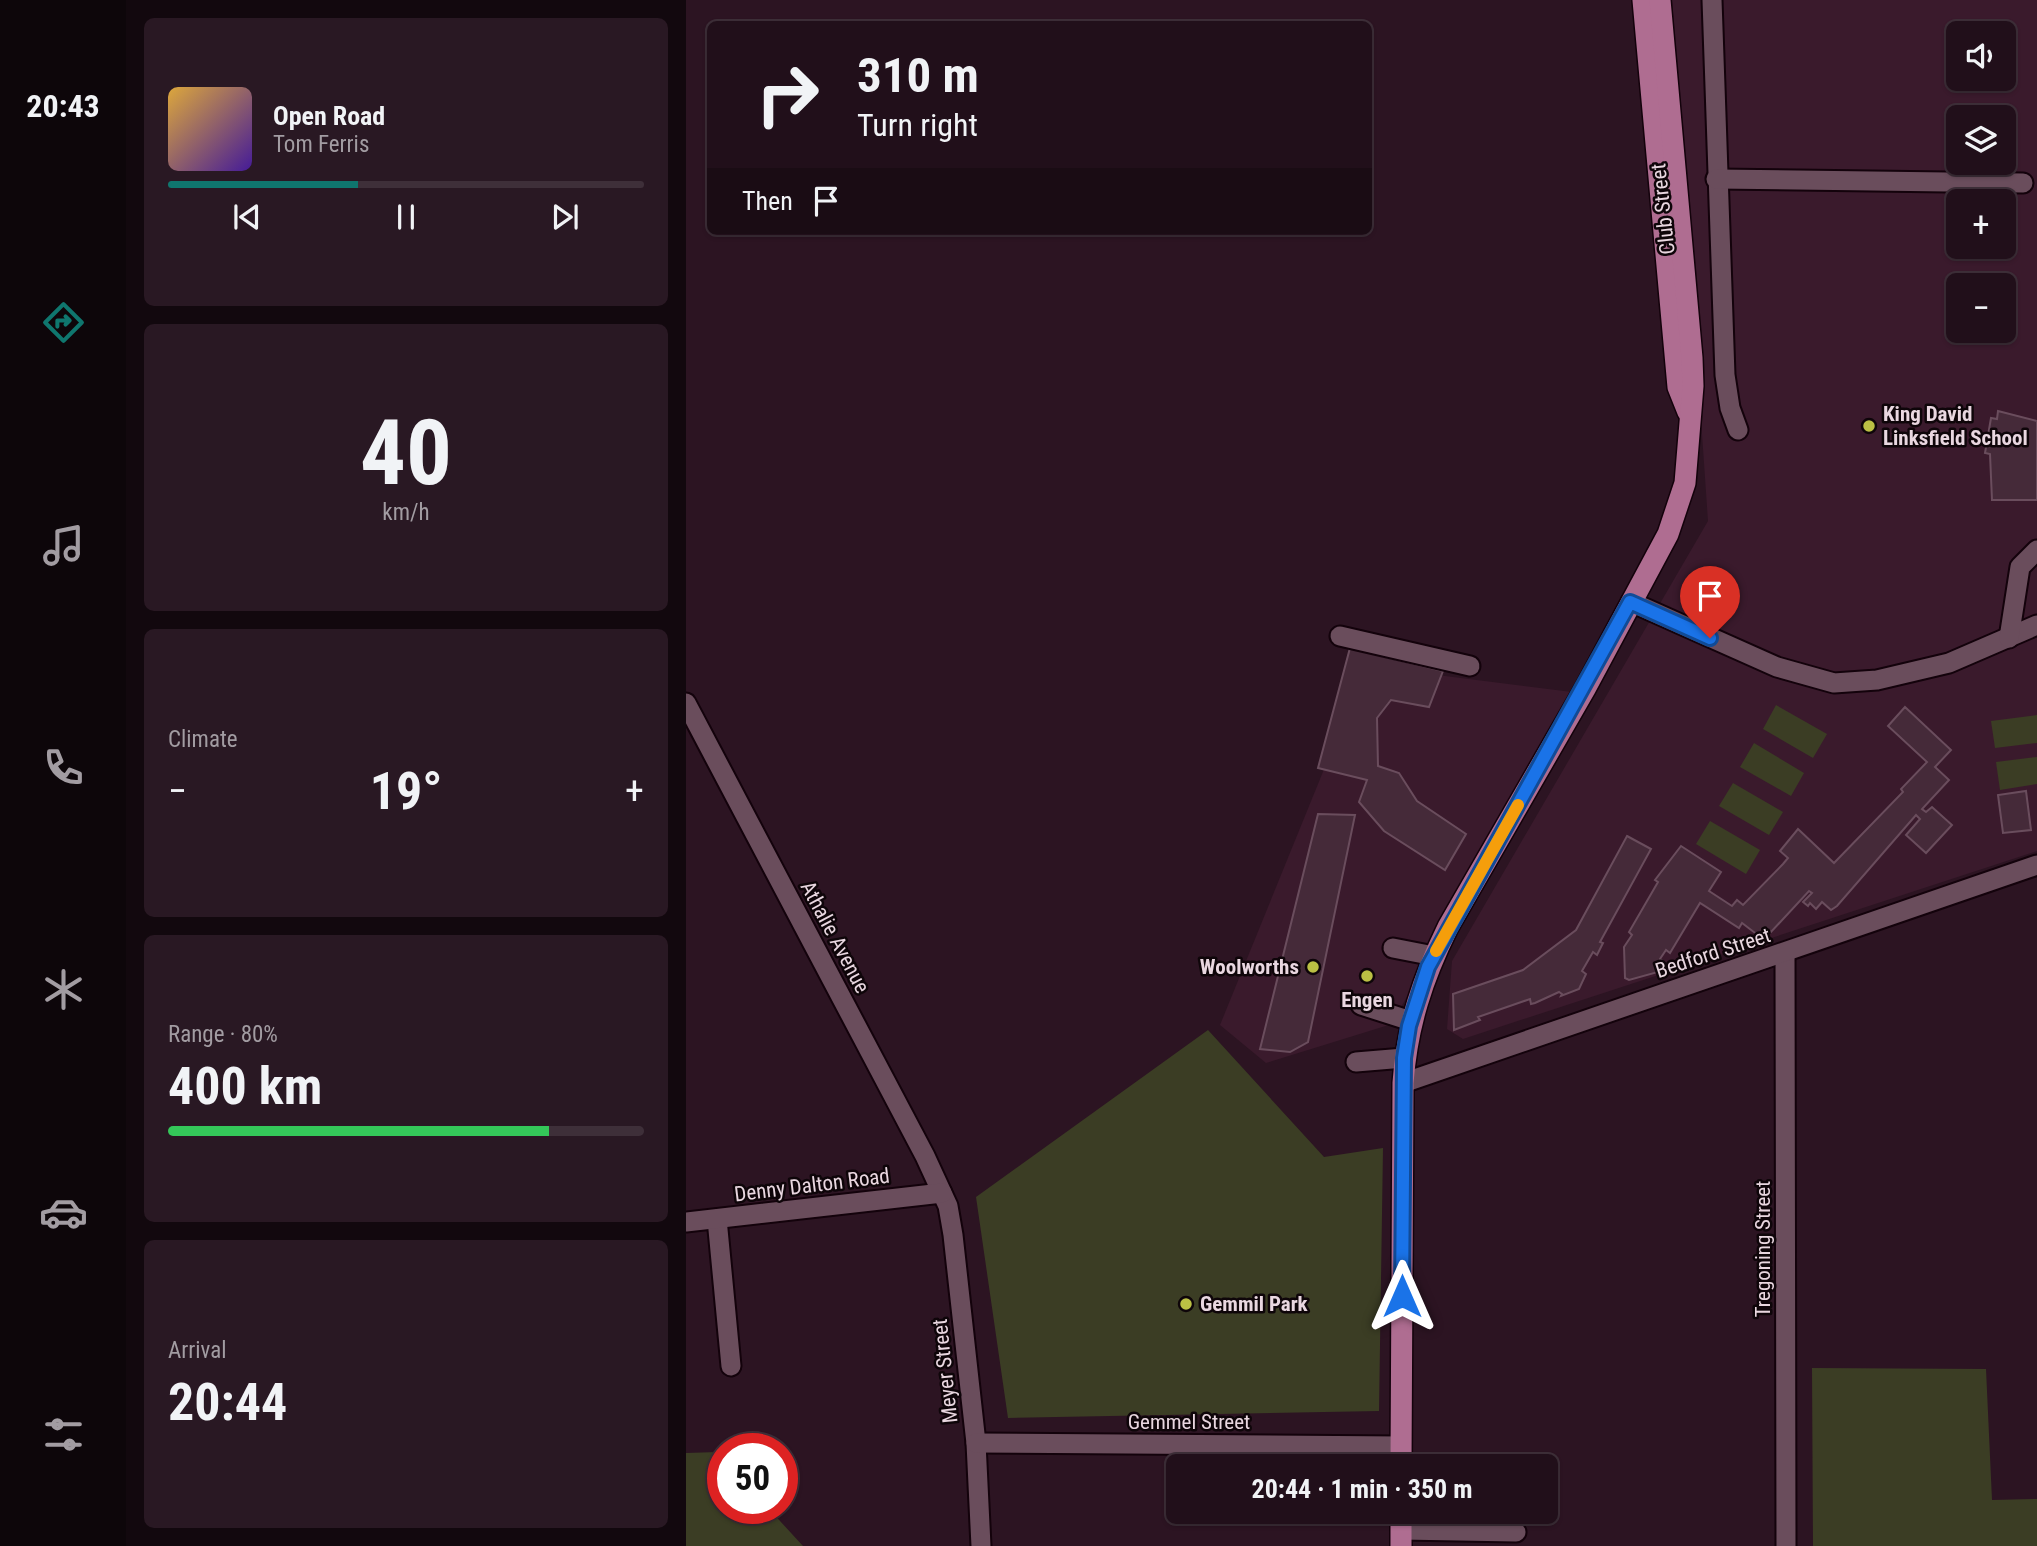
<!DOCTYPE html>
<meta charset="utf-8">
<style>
:root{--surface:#210f1a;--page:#291823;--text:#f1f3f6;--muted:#a29ca2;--line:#3e2f39;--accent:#0f766e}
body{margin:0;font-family:"Roboto Condensed",sans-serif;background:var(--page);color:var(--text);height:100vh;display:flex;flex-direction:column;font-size:26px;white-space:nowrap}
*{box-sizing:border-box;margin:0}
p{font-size:23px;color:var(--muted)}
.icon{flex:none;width:38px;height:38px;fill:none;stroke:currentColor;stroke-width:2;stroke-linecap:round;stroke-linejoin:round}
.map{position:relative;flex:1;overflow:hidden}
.sheet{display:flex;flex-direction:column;gap:18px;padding:18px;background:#12080e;width:560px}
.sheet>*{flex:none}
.top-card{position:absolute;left:21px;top:21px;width:665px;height:214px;border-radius:10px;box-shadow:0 2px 5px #0004,0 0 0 2px var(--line);background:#210f1a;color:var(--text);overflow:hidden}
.controls{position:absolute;left:1260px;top:21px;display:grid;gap:14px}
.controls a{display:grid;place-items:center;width:70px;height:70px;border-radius:10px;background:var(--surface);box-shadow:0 2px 5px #0004,0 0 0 2px var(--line);font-size:35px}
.speed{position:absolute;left:21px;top:1433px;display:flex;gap:14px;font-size:35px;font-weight:700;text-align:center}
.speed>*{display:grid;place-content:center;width:91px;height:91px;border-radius:50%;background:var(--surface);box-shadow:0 2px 5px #0004,0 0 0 2px var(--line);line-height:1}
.speed .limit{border:10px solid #d22;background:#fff;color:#111}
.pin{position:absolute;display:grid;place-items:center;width:60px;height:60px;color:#fff;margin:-72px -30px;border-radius:50% 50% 50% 0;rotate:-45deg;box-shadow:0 0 7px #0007}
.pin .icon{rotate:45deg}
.me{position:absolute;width:77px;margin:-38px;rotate:0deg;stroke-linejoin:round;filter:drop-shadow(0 0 5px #0008)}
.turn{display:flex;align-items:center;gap:24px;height:147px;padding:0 35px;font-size:32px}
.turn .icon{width:91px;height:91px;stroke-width:2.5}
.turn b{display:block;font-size:49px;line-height:60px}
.then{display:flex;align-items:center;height:66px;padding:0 35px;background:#0003;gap:14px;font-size:26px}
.big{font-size:52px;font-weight:700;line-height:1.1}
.sheet .tile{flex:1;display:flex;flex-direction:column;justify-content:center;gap:10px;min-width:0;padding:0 24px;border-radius:10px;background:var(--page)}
.sheet .dial{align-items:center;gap:0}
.dial b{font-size:91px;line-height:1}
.song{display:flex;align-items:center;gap:21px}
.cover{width:84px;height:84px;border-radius:10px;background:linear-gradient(135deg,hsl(40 70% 55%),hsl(260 70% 35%))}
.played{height:7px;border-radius:4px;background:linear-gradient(90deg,var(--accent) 40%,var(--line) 40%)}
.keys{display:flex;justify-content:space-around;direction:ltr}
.heat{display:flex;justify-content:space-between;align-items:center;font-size:38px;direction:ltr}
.charge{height:10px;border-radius:5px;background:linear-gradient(90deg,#34c759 80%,var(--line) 0)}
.trip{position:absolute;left:480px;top:1454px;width:392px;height:70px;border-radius:10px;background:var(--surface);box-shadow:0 2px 5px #0004,0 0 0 2px var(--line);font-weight:700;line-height:70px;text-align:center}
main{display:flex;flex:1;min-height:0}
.tab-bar{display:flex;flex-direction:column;width:126px;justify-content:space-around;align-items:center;background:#0d060a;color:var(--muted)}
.tab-bar .icon{width:49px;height:49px}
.tab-bar .on{color:var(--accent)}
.tab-bar b{font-size:32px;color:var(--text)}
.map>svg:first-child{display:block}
.built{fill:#3a1a2c;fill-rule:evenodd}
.green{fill:#3b3d24}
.building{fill:#452a39;stroke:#6a4d5d;stroke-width:2}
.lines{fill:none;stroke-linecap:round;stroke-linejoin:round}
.minor-casing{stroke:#13020b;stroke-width:23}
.major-casing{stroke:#13020b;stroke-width:24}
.minor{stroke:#6a4d5c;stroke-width:19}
.major{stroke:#af6d91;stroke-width:21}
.route-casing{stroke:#114b97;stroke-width:18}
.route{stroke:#1a73e8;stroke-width:12}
.slow{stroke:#f59e0b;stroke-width:12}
.poi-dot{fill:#bbc044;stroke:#0e0509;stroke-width:2.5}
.labels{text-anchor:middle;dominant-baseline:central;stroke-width:5;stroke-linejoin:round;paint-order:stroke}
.street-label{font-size:21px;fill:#e9d7e0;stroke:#0e0509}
.poi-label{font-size:21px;font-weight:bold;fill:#e9d7e0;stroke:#0e0509;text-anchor:start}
</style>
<main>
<nav class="tab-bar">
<b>20:43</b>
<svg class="icon on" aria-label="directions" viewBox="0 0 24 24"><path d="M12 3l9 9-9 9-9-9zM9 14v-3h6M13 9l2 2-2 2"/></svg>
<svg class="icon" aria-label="music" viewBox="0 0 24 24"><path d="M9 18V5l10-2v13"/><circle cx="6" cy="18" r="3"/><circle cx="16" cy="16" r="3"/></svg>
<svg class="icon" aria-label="phone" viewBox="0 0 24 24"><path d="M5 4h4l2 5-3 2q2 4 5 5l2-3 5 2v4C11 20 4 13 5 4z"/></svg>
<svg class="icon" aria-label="climate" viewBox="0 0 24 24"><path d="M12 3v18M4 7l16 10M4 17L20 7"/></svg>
<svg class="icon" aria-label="car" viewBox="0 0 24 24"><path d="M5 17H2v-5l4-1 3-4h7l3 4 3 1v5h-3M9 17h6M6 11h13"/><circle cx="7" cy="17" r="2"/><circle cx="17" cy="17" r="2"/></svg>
<svg class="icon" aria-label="filters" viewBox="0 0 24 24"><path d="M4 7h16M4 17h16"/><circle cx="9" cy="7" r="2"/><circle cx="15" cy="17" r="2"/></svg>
</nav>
<section class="sheet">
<div class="tile">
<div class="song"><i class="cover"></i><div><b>Open Road</b><p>Tom Ferris</p></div></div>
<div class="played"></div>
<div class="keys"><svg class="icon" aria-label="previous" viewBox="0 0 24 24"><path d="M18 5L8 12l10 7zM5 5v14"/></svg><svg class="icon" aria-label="pause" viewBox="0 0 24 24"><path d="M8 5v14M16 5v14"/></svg><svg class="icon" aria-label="next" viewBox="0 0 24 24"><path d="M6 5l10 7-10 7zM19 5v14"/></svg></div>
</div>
<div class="tile dial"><b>40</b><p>km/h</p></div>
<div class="tile"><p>Climate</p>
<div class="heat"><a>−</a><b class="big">19°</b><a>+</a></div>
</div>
<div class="tile"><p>Range · 80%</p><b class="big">400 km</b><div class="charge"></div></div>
<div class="tile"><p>Arrival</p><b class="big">20:44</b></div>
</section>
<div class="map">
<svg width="1351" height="1546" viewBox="0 0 1351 1546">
<rect width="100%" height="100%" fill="#2c1422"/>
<!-- built -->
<g class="built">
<path d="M986 0H1351V851L777 1039 761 1029 766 961 1022 521ZM1272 33H1318V79H1272ZM1272 117H1318V163H1272ZM1272 201H1318V247H1272ZM1272 285H1318V331H1272Z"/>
<polygon points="680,666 886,692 706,1024 580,1063 534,1025"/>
</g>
<!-- green -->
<g class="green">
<polygon points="1090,705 1141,734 1127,758 1077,729"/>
<polygon points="1351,715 1351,743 1309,748 1305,721"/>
<polygon points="1068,743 1118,773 1105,796 1054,767"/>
<polygon points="1351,757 1351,784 1314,790 1310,762"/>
<polygon points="1047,783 1097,812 1083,835 1033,806"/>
<polygon points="1024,821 1074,850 1060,874 1010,844"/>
<polygon points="522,1030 638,1157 697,1148 693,1411 322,1418 290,1197"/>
<polygon points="1126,1368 1300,1369 1306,1500 1351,1499 1351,1546 1127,1546"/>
<polygon points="32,1452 37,1457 37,1508 83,1509 117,1546 0,1546 0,1453"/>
</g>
<!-- building -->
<g class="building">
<polygon points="1312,411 1351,421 1351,500 1306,500 1304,454 1299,453 1305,418 1311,419"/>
<polygon points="664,648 757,671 743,707 705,700 691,718 692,766 713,773 731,801 780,834 759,870 698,831 673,802 681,780 632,768"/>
<polygon points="1219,707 1265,750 1249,767 1263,780 1236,809 1240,812 1246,807 1266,825 1240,853 1220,835 1234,819 1230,815 1151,906 1145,910 1136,902 1130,909 1124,903 1122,906 1117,902 1126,893 1123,891 1085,932 1080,928 1073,936 1056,923 1053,928 1014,903 984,953 980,950 974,959 978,962 972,972 943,980 939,978 938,947 946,935 943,932 972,882 969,880 995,846 1035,872 1023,891 1046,906 1051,900 1057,905 1097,864 1102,858 1094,851 1112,829 1148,863 1217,792 1215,789 1241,762 1202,726"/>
<polygon points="1340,791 1345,830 1317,833 1312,795"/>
<polygon points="632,814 669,815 622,1042 604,1052 574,1049"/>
<polygon points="941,836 965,849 914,942 917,943 911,955 907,952 896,971 900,974 893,989 875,996 876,994 873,992 849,1003 845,1004 844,999 792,1017 794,1020 768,1030 767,994 837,970 890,930"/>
</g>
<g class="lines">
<defs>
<g id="minor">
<polyline points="1026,0 1039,375 1044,408 1052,430"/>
<polyline points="1030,179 1337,183"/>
<polyline points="945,602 1091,667 1148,683 1191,680 1263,663 1351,625"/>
<polyline points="654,636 784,666"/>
<polyline points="1323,638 1334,567 1351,550"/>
<polyline points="0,703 239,1156 262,1206 267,1235 290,1443 295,1546"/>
<polyline points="707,948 748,956"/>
<polyline points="1099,953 1100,1546"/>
<polyline points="675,1005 725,1021"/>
<polyline points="670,1062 718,1058"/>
<polyline points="717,1083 1351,865"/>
<polyline points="31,1219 45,1366"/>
<polyline points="0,1222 256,1193"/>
<polyline points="290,1443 715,1446"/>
<polyline points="715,1530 830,1532"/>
</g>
<g id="major">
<polyline points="957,0 992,387 1002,412"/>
<path d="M715 1466 717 1083C721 1025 737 978 762 927L899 689 982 534 999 483 1007 386 1006 358 974 0"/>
<polyline points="715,1546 715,1512"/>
</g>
</defs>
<!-- minor casing -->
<use href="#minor" class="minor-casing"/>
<!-- major casing -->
<use href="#major" class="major-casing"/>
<!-- minor -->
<use href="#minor" class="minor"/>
<!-- major -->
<use href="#major" class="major"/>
</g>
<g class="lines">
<defs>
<polyline id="route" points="716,1296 718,1058 723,1026 742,967 944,602 1024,638"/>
</defs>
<!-- route casing -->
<use href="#route" class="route-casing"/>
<!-- route -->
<use href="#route" class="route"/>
<!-- slow -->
<polyline class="slow" points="750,951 832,805"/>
</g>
<!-- markers -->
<g class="poi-dot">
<circle cx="1183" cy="426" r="7"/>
<circle cx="627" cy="967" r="7"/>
<circle cx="681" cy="976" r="7"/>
<circle cx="500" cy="1304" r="7"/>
</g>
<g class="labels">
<!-- street labels -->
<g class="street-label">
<text transform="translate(977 209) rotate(-96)">Club Street</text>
<text transform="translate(149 937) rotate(62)">Athalie Avenue</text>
<text transform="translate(1027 953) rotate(-18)">Bedford Street</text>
<text transform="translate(126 1185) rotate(-7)">Denny Dalton Road</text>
<text transform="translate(1077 1249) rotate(-90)">Tregoning Street</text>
<text transform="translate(259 1371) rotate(-96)">Meyer Street</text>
<text x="503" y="1422">Gemmel Street</text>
</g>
<!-- poi labels -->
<g class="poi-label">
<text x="1197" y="414">King David<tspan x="1197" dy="24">Linksfield School</tspan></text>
<text x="613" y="967" text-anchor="end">Woolworths</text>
<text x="681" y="1000" text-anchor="middle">Engen</text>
<text x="514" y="1304">Gemmil Park</text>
</g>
</g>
</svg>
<div class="controls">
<a><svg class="icon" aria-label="sound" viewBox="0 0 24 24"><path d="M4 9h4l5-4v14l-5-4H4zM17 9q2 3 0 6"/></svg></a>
<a><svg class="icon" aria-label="layers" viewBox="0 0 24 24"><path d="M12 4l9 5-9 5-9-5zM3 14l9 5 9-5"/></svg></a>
<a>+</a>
<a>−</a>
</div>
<div class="speed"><div class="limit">50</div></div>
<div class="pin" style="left:1024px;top:638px;background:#d93025"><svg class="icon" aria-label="arrive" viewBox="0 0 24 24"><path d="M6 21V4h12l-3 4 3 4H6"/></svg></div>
<svg class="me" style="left:716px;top:1296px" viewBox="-20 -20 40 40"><path d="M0-17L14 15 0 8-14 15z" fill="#1a73e8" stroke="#fff" stroke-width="4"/></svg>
<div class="trip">20:44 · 1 min · 350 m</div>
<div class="top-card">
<div class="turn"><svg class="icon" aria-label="right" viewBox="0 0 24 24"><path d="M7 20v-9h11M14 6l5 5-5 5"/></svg><div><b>310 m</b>Turn right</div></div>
<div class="then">Then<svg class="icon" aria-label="arrive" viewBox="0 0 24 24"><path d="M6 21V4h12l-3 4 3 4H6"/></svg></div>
</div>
</div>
</main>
